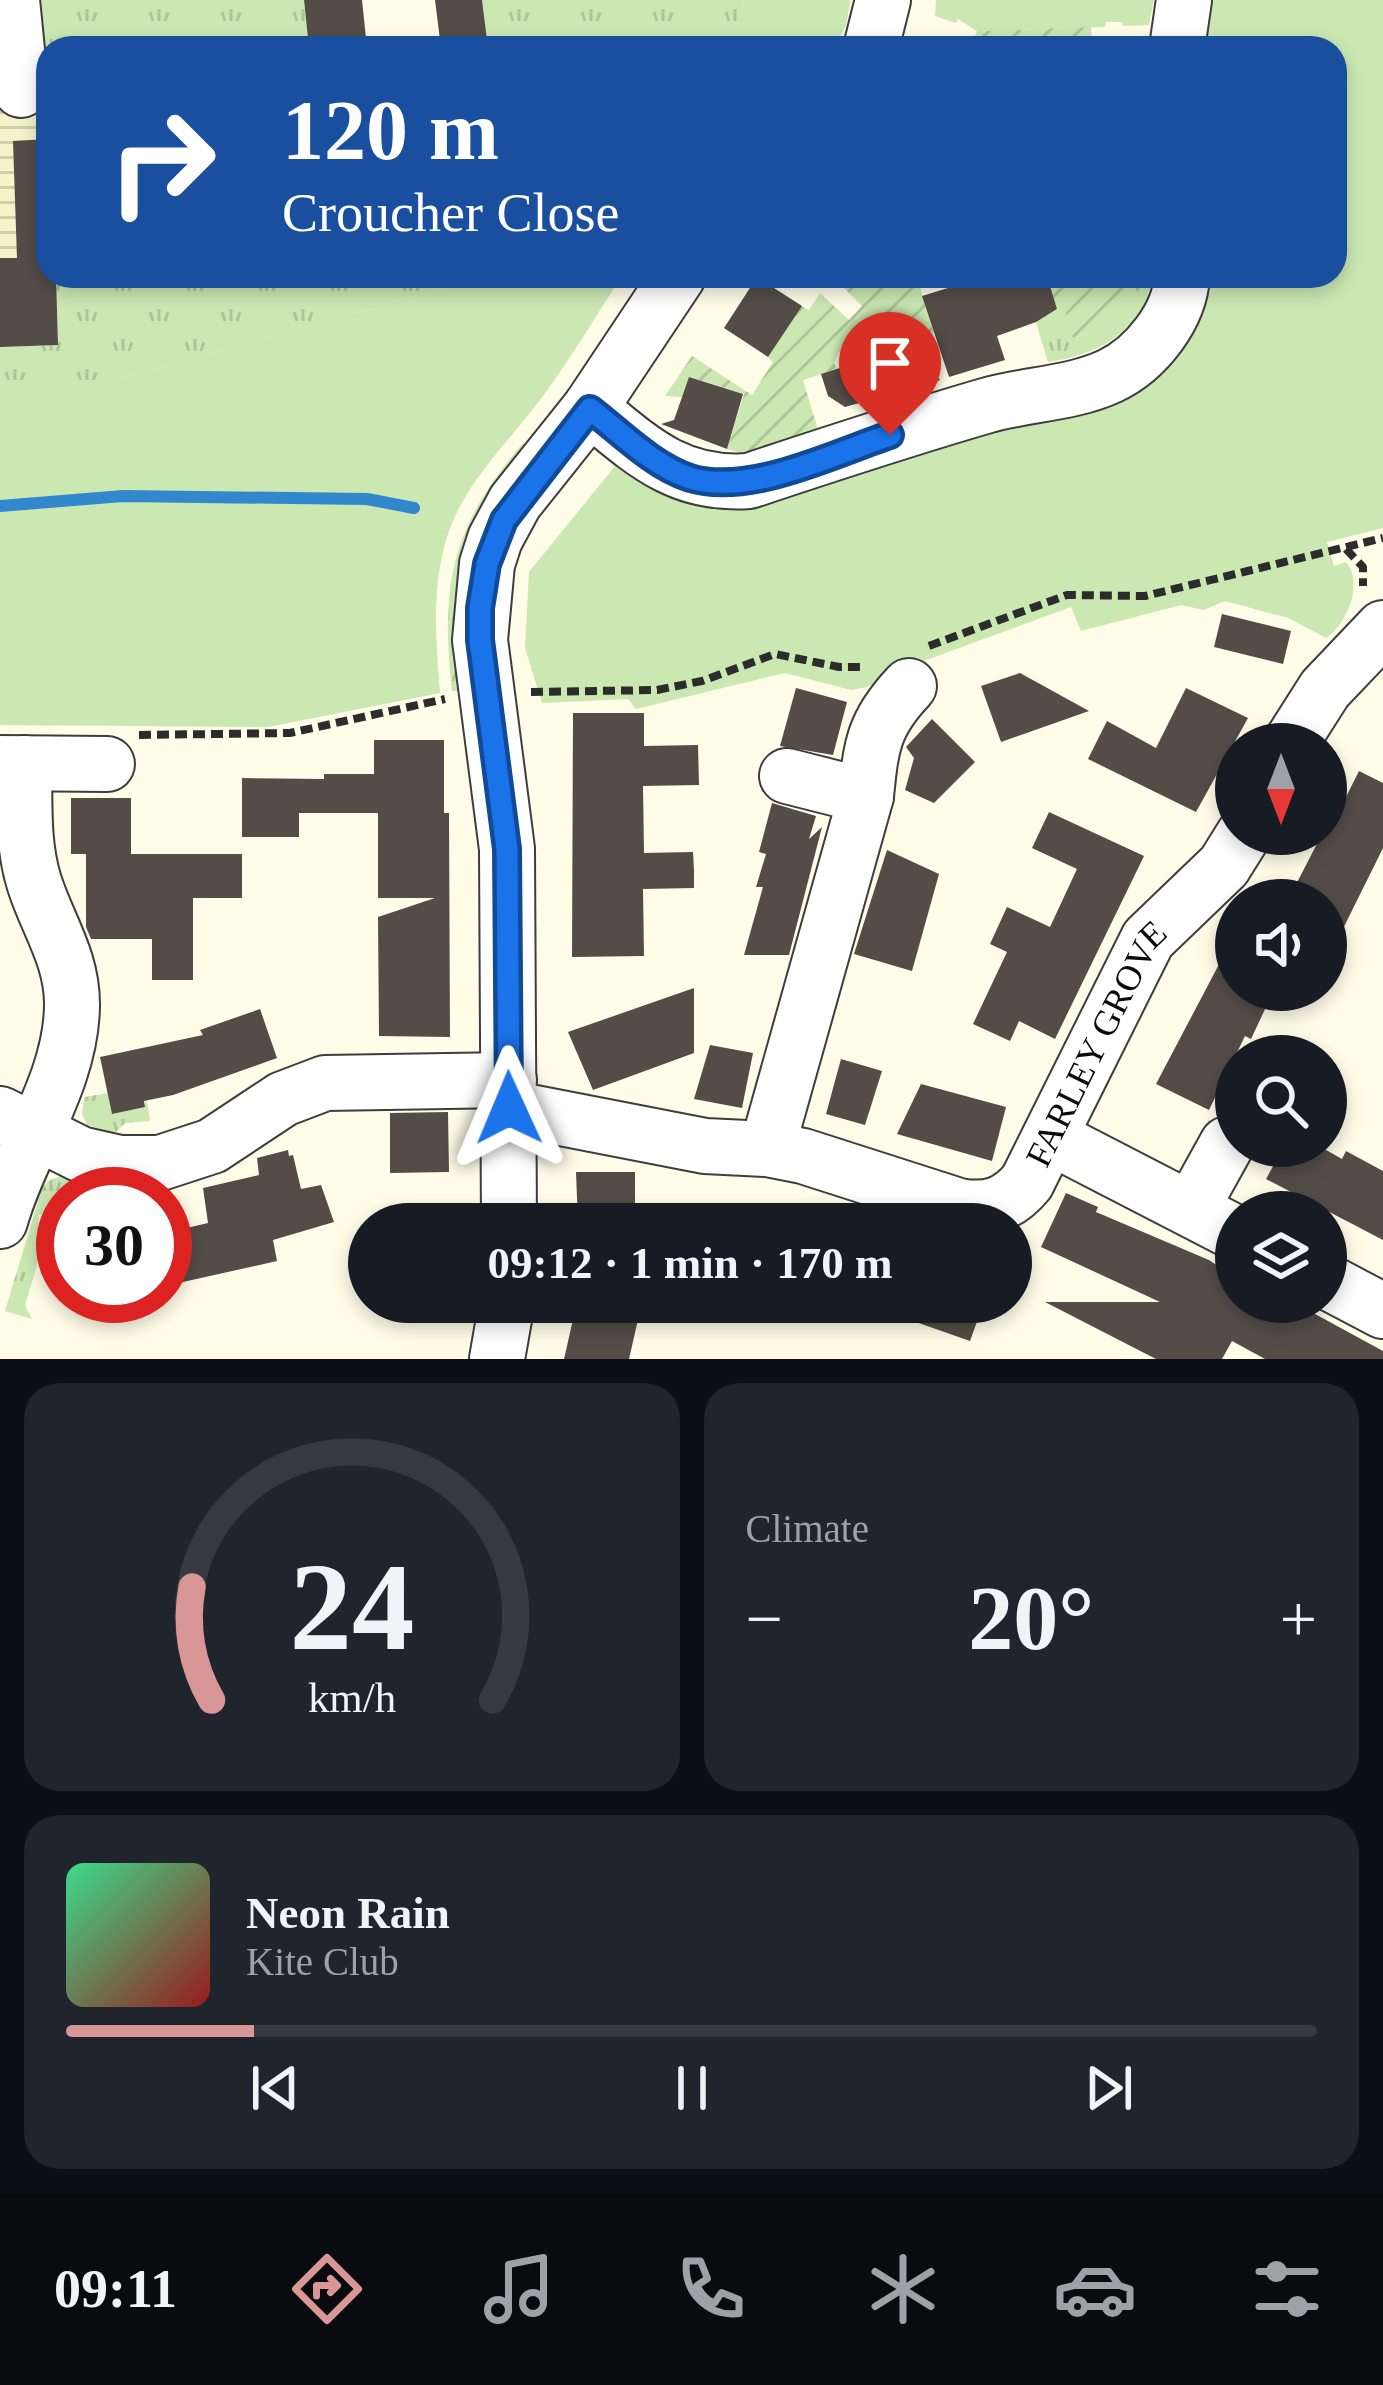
<!DOCTYPE html>
<meta charset="utf-8">
<style>
:root{--surface:#171b24;--page:#20242c;--text:#f1f3f6;--muted:#9ea1a6;--line:#363941;--accent:#d89697}
body{margin:0;font-family:Georgia,serif;background:var(--page);color:var(--text);height:100vh;display:flex;flex-direction:column;font-size:45px;white-space:nowrap}
*{box-sizing:border-box;margin:0}
p{font-size:39px;color:var(--muted)}
.icon{flex:none;width:66px;height:66px;fill:none;stroke:currentColor;stroke-width:2;stroke-linecap:round;stroke-linejoin:round}
.map{position:relative;height:1359px;overflow:hidden}
.drawer{display:flex;flex-direction:column;gap:24px;padding:24px;background:#0d0f14;flex:1}
.drawer>*{flex:none}
.hud{position:absolute;left:36px;top:36px;width:1311px;height:252px;border-radius:36px;box-shadow:0 6px 18px #0003;background:#1a4fa0;color:#fff;overflow:hidden}
.needle{width:78px;rotate:180deg}
.tools{position:absolute;left:1215px;top:723px;display:grid;gap:24px}
.tools a{display:grid;place-items:center;width:132px;height:132px;border-radius:50%;background:var(--surface);box-shadow:0 6px 18px #0003;font-size:60px}
.speed{position:absolute;left:36px;top:1167px;display:flex;gap:24px;font-size:60px;font-weight:700;text-align:center}
.speed>*{display:grid;place-content:center;width:156px;height:156px;border-radius:50%;background:var(--surface);box-shadow:0 6px 18px #0003;line-height:1}
.speed .limit{border:18px solid #d22;background:#fff;color:#111}
.pin{position:absolute;display:grid;place-items:center;width:102px;height:102px;color:#fff;margin:-123px -51px;border-radius:50% 50% 50% 0;rotate:-45deg;box-shadow:0 0 12px #0007}
.pin .icon{rotate:45deg}
.me{position:absolute;width:132px;margin:-66px;rotate:359deg;stroke-linejoin:round;filter:drop-shadow(0 0 9px #0008)}
.turn{display:flex;align-items:center;gap:42px;height:252px;padding:0 48px;font-size:54px}
.turn .icon{width:156px;height:156px;stroke-width:2.5}
.turn b{display:block;font-size:84px;line-height:102px}
.big{font-size:90px;font-weight:700;line-height:1.1}
.drawer .widget{flex:1;display:flex;flex-direction:column;justify-content:center;gap:18px;min-width:0;padding:0 42px;border-radius:36px;background:var(--page)}
.drawer .dial{align-items:center;gap:0}
.dial svg{height:312px;overflow:visible;fill:none;stroke:var(--line);stroke-width:7;stroke-linecap:round;text-anchor:middle}
.dial text{fill:var(--text);stroke:none}
.song{display:flex;align-items:center;gap:36px}
.cover{width:144px;height:144px;border-radius:18px;background:linear-gradient(135deg,hsl(150 70% 55%),hsl(0 70% 35%))}
.played{height:12px;border-radius:6px;background:linear-gradient(90deg,var(--accent) 15%,var(--line) 15%)}
.keys{display:flex;justify-content:space-around;direction:ltr}
.heat{display:flex;justify-content:space-between;align-items:center;font-size:66px;direction:ltr}
.drawer .tiles{flex:1;display:grid;gap:24px;grid-template-columns:1fr 1fr}
.widget:last-child{grid-column:span 2}
.trip{position:absolute;left:348px;top:1203px;width:684px;height:120px;border-radius:60px;background:var(--surface);box-shadow:0 6px 18px #0003;font-weight:700;line-height:120px;text-align:center}
.dock{display:flex;height:192px;justify-content:space-around;align-items:center;background:#090b0e;color:var(--muted)}
.dock .icon{width:84px;height:84px}
.dock .selected{color:var(--accent)}
.dock b{font-size:54px;color:var(--text)}
.map>svg:first-child{display:block}
.farmland{fill:url(#farmland-rules)}
.grass{fill:url(#grass-tufts)}
.park{fill:#cbe8b2}
.garden{fill:url(#garden-furrows)}
.lines{fill:none;stroke-linecap:round;stroke-linejoin:round}
.stream{stroke:#3388cd;stroke-width:12}
.building{fill:#534c47}
.minor-casing{stroke:#3d3d3d;stroke-width:58}
.path{stroke:#2c2c2c;stroke-width:8;stroke-dasharray:12 6;stroke-linecap:butt}
.minor{stroke:#fff;stroke-width:54}
.route-casing{stroke:#114b97;stroke-width:30}
.route{stroke:#1a73e8;stroke-width:21}
.labels{text-anchor:middle;dominant-baseline:central;stroke-width:12;stroke-linejoin:round;paint-order:stroke}
.street-label{font-size:36px;fill:#0a0a0a;stroke:#fff}
</style>
<div class="map">
<svg width="1383" height="1359" viewBox="0 0 1383 1359">
<defs>
<pattern id="farmland-rules" width="6" height="5" patternUnits="userSpaceOnUse" patternTransform="scale(3)"><rect width="6" height="5" fill="#f4f3c9"/><path d="M0 2.5h6" fill="none" stroke="#d0cfab"/></pattern>
<pattern id="grass-tufts" width="24" height="20" patternUnits="userSpaceOnUse" patternTransform="scale(3)"><rect width="24" height="20" fill="#cbe8b2"/><path d="M3 7l-1-3M5 7V3M7 7l1-3M15 17l-1-3M17 17v-4M19 17l1-3" fill="none" stroke="#adc698"/></pattern>
<pattern id="garden-furrows" width="10" height="10" patternUnits="userSpaceOnUse" patternTransform="scale(3)"><rect width="10" height="10" fill="#cbe8b2"/><path d="M-1 1l2-2M0 10L10 0M9 11l2-2" fill="none" stroke="#adc698"/></pattern>
</defs>
<rect width="100%" height="100%" fill="#fffce8"/>
<!-- farmland -->
<polygon class="farmland" points="0,0 41,0 48,101 48,276 56,276 58,345 0,347"/>
<!-- grass -->
<g class="grass">
<polygon points="41,0 304,0 309,48 48,48 48,101"/>
<polygon points="482,0 744,0 738,29 723,48 488,48"/>
<polygon points="56,276 469,276 459,285 115,380 0,380 0,347 58,345"/>
<path d="M1136 276H1153C1143 331 1099 355 1048 362L1034 316 1041 318 1064 306 1074 338C1106 327 1135 314 1136 276Z"/>
<path d="M523 443 533 450 465 691H452C440 582 452 526 523 443Z"/>
<polygon points="108,1093 112,1114 144,1107 147,1100 150,1121 125,1123 115,1133 87,1125 82,1114 84,1097"/>
<polygon points="63,1175 91,1182 94,1194 63,1194 63,1213 39,1215 37,1265 25,1305 32,1319 5,1311 42,1188 48,1181"/>
</g>
<!-- park -->
<g class="park">
<polygon points="744,0 850,0 850,3 846,25 835,48 723,48 738,29"/>
<polygon points="936,0 1154,0 1149,25 1123,26 1122,22 1106,22 1105,27 977,31 958,19 956,23 935,16"/>
<path d="M1202 0H1383V528L1327 542 1334 566 1346 562C1364 583 1347 624 1326 638L1288 618 1225 601 1204 610 1181 605 1081 631 1071 607 910 666 867 687 851 690 785 673 636 709 628 699 542 703 525 648 529 572 624 455 692 494 703 508 741 510 755 497 1100 395 1197 276H1335V48H1194Z"/>
<path d="M469 276H622C595 317 570 360 540 400 507 444 464 483 447 537 431 588 436 641 440 693L268 727 0 725V380H115L458 285Z"/>
</g>
<!-- garden -->
<g class="garden">
<polygon points="1091,27 1092,48 970,48 977,31"/>
<polygon points="832,276 930,276 918,281 934,333 874,352 871,343 851,330 834,363 837,369 803,380 818,430 744,454 727,449 744,394 690,377 682,397 665,396 692,356 752,395 773,362 768,357 801,306 809,310 820,293 849,320 862,306"/>
<path d="M1047 276H1136C1135 317 1107 327 1073 338L1064 307 1057 309Z"/>
</g>
<g class="lines">
<!-- stream -->
<polyline class="stream" points="0,506 123,496 367,499 414,508"/>
</g>
<!-- building -->
<g class="building">
<polygon points="304,0 362,0 367,48 309,48"/>
<polygon points="435,0 482,0 488,48 441,48"/>
<polygon points="48,139 48,276 56,276 58,345 0,347 0,258 17,258 13,141"/>
<polygon points="987,276 1047,276 1057,309 1036,322 997,336 1005,360 949,377 922,296"/>
<polygon points="757,277 802,306 768,357 724,328"/>
<polygon points="906,347 940,380 845,407 828,396 821,374"/>
<polygon points="689,377 743,394 727,449 661,424 674,420"/>
<polygon points="1222,614 1291,631 1283,664 1214,647"/>
<polygon points="1020,673 1089,711 1001,742 981,686"/>
<polygon points="796,688 847,702 833,755 780,746"/>
<polygon points="1186,688 1248,718 1196,812 1088,759 1107,721 1156,748"/>
<polygon points="573,713 644,713 644,746 698,745 699,785 643,786 644,853 693,852 694,871 694,888 643,889 644,956 572,957"/>
<polygon points="932,719 975,762 934,803 905,790 914,758 906,747"/>
<polygon points="374,740 444,740 444,813 449,813 450,1037 379,1036 378,917 435,898 378,898 378,813 299,813 299,837 242,837 242,778 324,779 324,774 374,774"/>
<polygon points="1359,771 1383,783 1383,848 1326,963 1326,900 1288,900 1322,834 1326,834 1338,800 1343,803"/>
<polygon points="71,798 131,798 131,854 242,854 242,898 193,898 193,980 152,980 152,939 91,939 86,927 86,854 71,854"/>
<polygon points="772,803 816,816 809,839 822,827 789,955 744,955 763,887 756,887 766,854 759,852"/>
<polygon points="1049,812 1144,856 1055,1039 1019,1021 1010,1041 973,1024 1007,952 990,944 1007,907 1050,927 1077,869 1032,848"/>
<polygon points="887,850 939,874 912,971 854,954"/>
<polygon points="1236,932 1236,990 1274,990 1251,1039 1245,1036 1209,1110 1156,1084"/>
<polygon points="694,988 694,1053 593,1090 568,1032"/>
<polygon points="260,1009 277,1058 173,1095 144,1101 145,1107 112,1114 100,1057 203,1035 200,1030"/>
<polygon points="710,1045 753,1053 742,1108 694,1099"/>
<polygon points="841,1059 882,1071 865,1125 826,1114"/>
<polygon points="921,1084 1006,1107 992,1161 897,1134"/>
<polygon points="448,1112 449,1172 390,1173 390,1113"/>
<polygon points="1284,1146 1319,1146 1342,1159 1346,1151 1383,1171 1383,1240 1266,1179"/>
<polygon points="288,1150 289,1156 293,1155 301,1189 321,1185 334,1222 273,1240 277,1261 165,1286 165,1233 208,1223 203,1188 259,1175 257,1158"/>
<polygon points="576,1172 635,1172 635,1224 578,1224"/>
<polygon points="1066,1193 1098,1207 1096,1212 1209,1260 1236,1278 1236,1302 1293,1302 1383,1351 1383,1359 1265,1359 1232,1341 1222,1359 1156,1359 1045,1302 1160,1302 1041,1247"/>
<polygon points="577,1302 642,1302 629,1359 564,1359"/>
<polygon points="874,1302 984,1302 970,1341 873,1307"/>
</g>
<g class="lines">
<defs>
<g id="minor">
<polyline points="12,0 21,90"/>
<polyline points="871,48 883,0"/>
<polyline points="1177,48 1184,0"/>
<path d="M590 408C642 451 678 486 749 481 827 455 906 429 985 406 1025 394 1072 394 1110 376 1146 359 1180 316 1182 276"/>
<polyline points="1290,744 1325,689 1383,628"/>
<polyline points="0,763 107,764"/>
<polyline points="787,776 866,796"/>
<path id="s1" d="M509 1108 705 1146 767 1149 803 1156 959 1206C988 1211 1008 1205 1027 1182L1148 939 1224 866 1244 834"/>
<polyline points="0,1114 80,1154 120,1163 160,1163 212,1146 283,1099 325,1083 509,1080"/>
<polyline points="1050,1137 1236,1233"/>
<path d="M767 1149 866 796C871 746 873 724 909 686"/>
<polyline points="1191,1209 1227,1144"/>
<path d="M0 1221C20 1149 72 1081 72 1004 72 957 47 924 34 882 22 843 25 803 24 763"/>
<polyline points="509,1224 507,849 480,640 487,564 495,539 515,502 590,408 678,276"/>
<polyline points="1326,1281 1383,1311"/>
<polyline points="497,1359 507,1302"/>
</g>
</defs>
<!-- minor casing -->
<use href="#minor" class="minor-casing"/>
<!-- path -->
<g class="path">
<polyline points="1346,549 1363,567 1363,586"/>
<polyline points="929,646 1067,595 1145,596 1383,538"/>
<polyline points="531,692 657,690 702,681 775,654 839,667 863,667"/>
<polyline points="139,735 290,733 445,699"/>
</g>
<!-- minor -->
<use href="#minor" class="minor"/>
</g>
<g class="lines">
<defs>
<path id="route" d="M509 1108 507 849 480 640V608L487 564 504 520 590 409C620 432 653 466 690 478 750 496 833 454 890 435"/>
</defs>
<!-- route casing -->
<use href="#route" class="route-casing"/>
<!-- route -->
<use href="#route" class="route"/>
</g>
<g class="labels">
<!-- street labels -->
<g class="street-label">
<text stroke="none"><textPath href="#s1" startOffset="693">FARLEY GROVE</textPath></text>
</g>
</g>
</svg>
<div class="tools">
<a><svg class="needle" viewBox="-14 -14 28 28"><path d="M0-13l5 13h-10z" fill="#e53935"/><path d="M0 13l5-13h-10z" fill="#9ea1a6"/></svg></a>
<a><svg class="icon" aria-label="sound" viewBox="0 0 24 24"><path d="M4 9h4l5-4v14l-5-4H4zM17 9q2 3 0 6"/></svg></a>
<a><svg class="icon" aria-label="search" viewBox="0 0 24 24"><circle cx="10" cy="10" r="6"/><path d="M15 15l6 6"/></svg></a>
<a><svg class="icon" aria-label="layers" viewBox="0 0 24 24"><path d="M12 4l9 5-9 5-9-5zM3 14l9 5 9-5"/></svg></a>
</div>
<div class="speed"><div class="limit">30</div></div>
<div class="pin" style="left:890px;top:435px;background:#d93025"><svg class="icon" aria-label="arrive" viewBox="0 0 24 24"><path d="M6 21V4h12l-3 4 3 4H6"/></svg></div>
<svg class="me" style="left:509px;top:1108px" viewBox="-20 -20 40 40"><path d="M0-17L14 15 0 8-14 15z" fill="#1a73e8" stroke="#fff" stroke-width="4"/></svg>
<div class="trip">09:12 · 1 min · 170 m</div>
<div class="hud">
<div class="turn"><svg class="icon" aria-label="right" viewBox="0 0 24 24"><path d="M7 20v-9h11M14 6l5 5-5 5"/></svg><div><b>120 m</b>Croucher Close</div></div>
</div>
</div>
<section class="drawer">
<div class="tiles">
<div class="widget dial"><svg viewBox="0 0 100 80">
<path d="M14 69A42 42 0 1 1 86 69"/>
<path d="M14 69A42 42 0 0 1 9 40" stroke="#d89697"/>
<text x="50" y="56" font-size="32" font-weight="700">24</text>
<text x="50" y="72" font-size="11">km/h</text>
</svg></div>
<div class="widget"><p>Climate</p>
<div class="heat"><a>−</a><b class="big">20°</b><a>+</a></div>
</div>
<div class="widget">
<div class="song"><i class="cover"></i><div><b>Neon Rain</b><p>Kite Club</p></div></div>
<div class="played"></div>
<div class="keys"><svg class="icon" aria-label="previous" viewBox="0 0 24 24"><path d="M18 5L8 12l10 7zM5 5v14"/></svg><svg class="icon" aria-label="pause" viewBox="0 0 24 24"><path d="M8 5v14M16 5v14"/></svg><svg class="icon" aria-label="next" viewBox="0 0 24 24"><path d="M6 5l10 7-10 7zM19 5v14"/></svg></div>
</div>
</div>
</section>
<nav class="dock">
<b>09:11</b>
<svg class="icon selected" aria-label="directions" viewBox="0 0 24 24"><path d="M12 3l9 9-9 9-9-9zM9 14v-3h6M13 9l2 2-2 2"/></svg>
<svg class="icon" aria-label="music" viewBox="0 0 24 24"><path d="M9 18V5l10-2v13"/><circle cx="6" cy="18" r="3"/><circle cx="16" cy="16" r="3"/></svg>
<svg class="icon" aria-label="phone" viewBox="0 0 24 24"><path d="M5 4h4l2 5-3 2q2 4 5 5l2-3 5 2v4C11 20 4 13 5 4z"/></svg>
<svg class="icon" aria-label="climate" viewBox="0 0 24 24"><path d="M12 3v18M4 7l16 10M4 17L20 7"/></svg>
<svg class="icon" aria-label="car" viewBox="0 0 24 24"><path d="M5 17H2v-5l4-1 3-4h7l3 4 3 1v5h-3M9 17h6M6 11h13"/><circle cx="7" cy="17" r="2"/><circle cx="17" cy="17" r="2"/></svg>
<svg class="icon" aria-label="filters" viewBox="0 0 24 24"><path d="M4 7h16M4 17h16"/><circle cx="9" cy="7" r="2"/><circle cx="15" cy="17" r="2"/></svg>
</nav>
